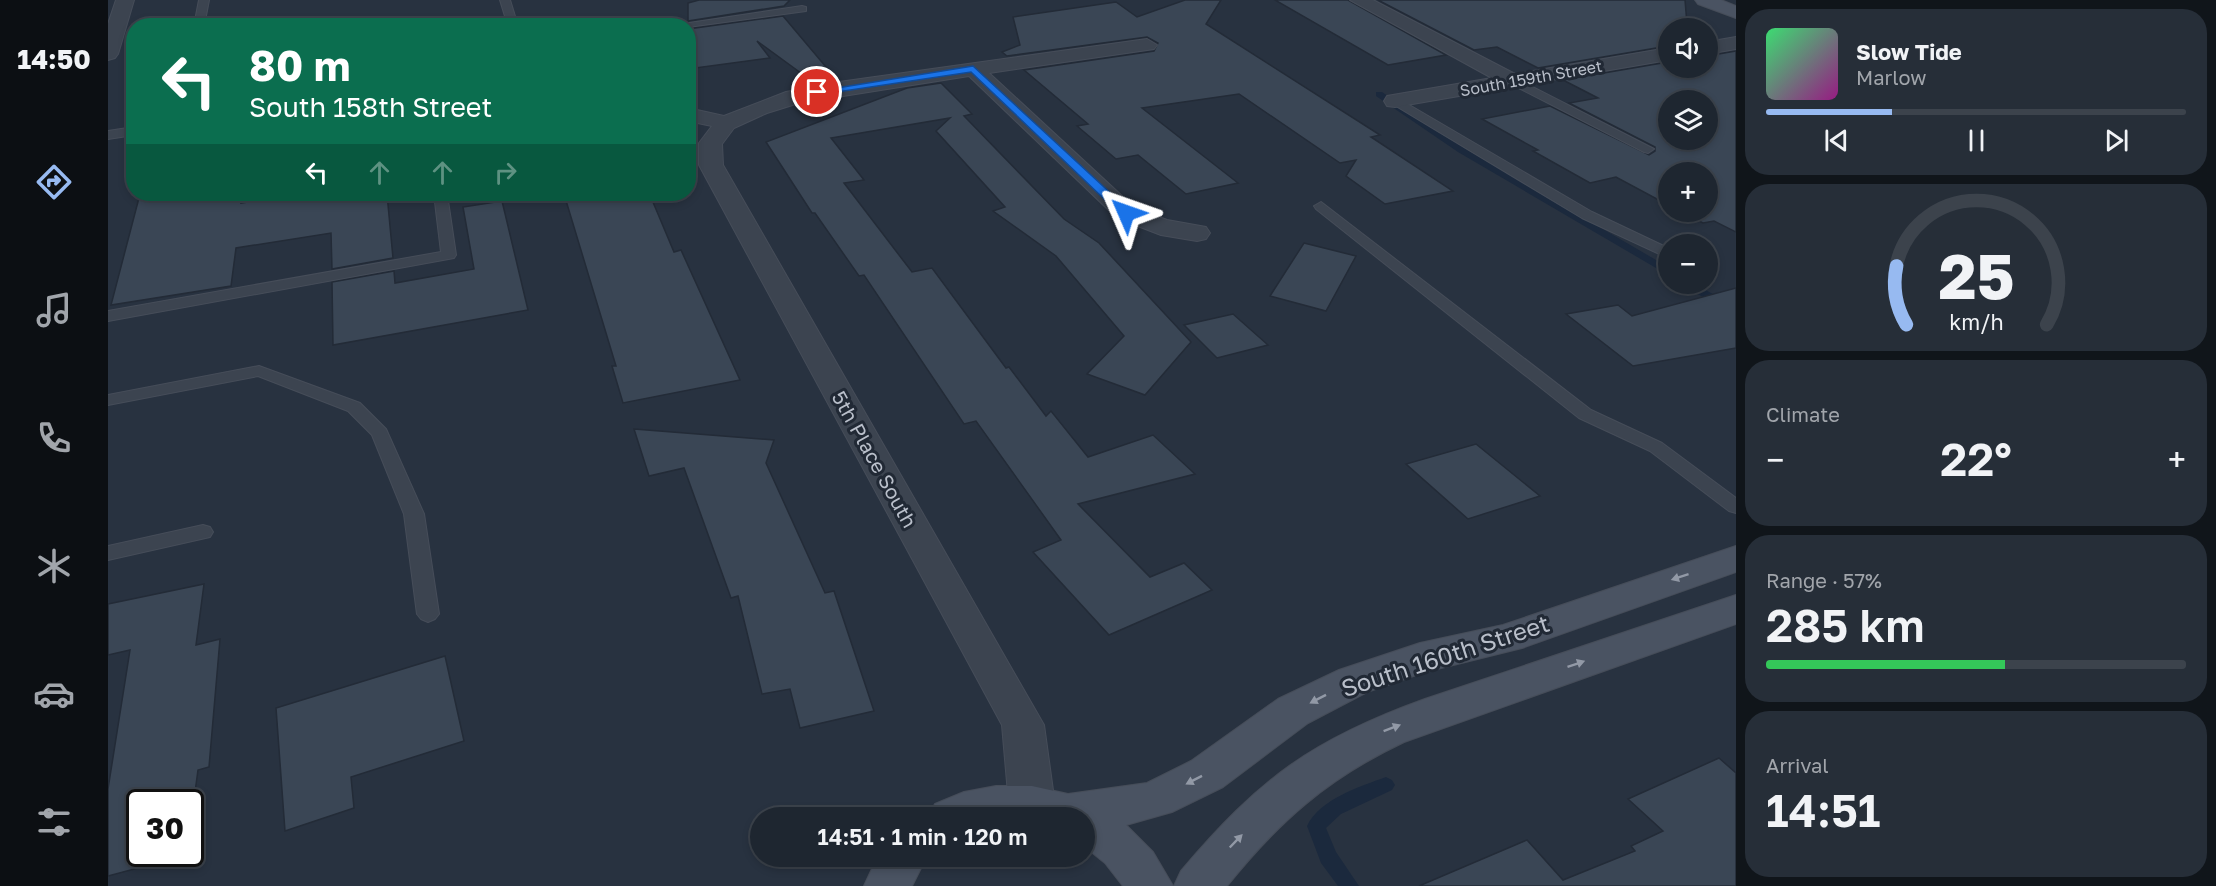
<!DOCTYPE html>
<meta charset="utf-8">
<style>
:root{--surface:#1e2630;--page:#262e38;--text:#f1f3f6;--muted:#a1a5ab;--line:#3c434c;--accent:#97baf1}
body{margin:0;font-family:"Golos Text",sans-serif;background:var(--page);color:var(--text);height:100vh;display:flex;flex-direction:column;font-size:22px;white-space:nowrap}
*{box-sizing:border-box;margin:0}
p{font-size:20px;color:var(--muted)}
.icon{flex:none;width:33px;height:33px;fill:none;stroke:currentColor;stroke-width:2;stroke-linecap:round;stroke-linejoin:round}
.map{position:relative;flex:1;overflow:hidden}
.details{display:flex;flex-direction:column;gap:9px;padding:9px;background:#10151a;width:480px}
.details>*{flex:none}
.banner{position:absolute;left:18px;top:18px;width:570px;height:183px;border-radius:24px;box-shadow:0 3px 9px #0003,0 0 0 2px var(--line);background:#0b6e4f;color:#fff;overflow:hidden}
.tools{position:absolute;left:1550px;top:18px;display:grid;gap:12px}
.tools a{display:grid;place-items:center;width:60px;height:60px;border-radius:50%;background:var(--surface);box-shadow:0 3px 9px #0003,0 0 0 2px var(--line);font-size:30px}
.speed{position:absolute;left:18px;top:789px;display:flex;gap:12px;font-size:30px;font-weight:700;text-align:center}
.speed>*{display:grid;place-content:center;width:78px;height:78px;border-radius:50%;background:var(--surface);box-shadow:0 3px 9px #0003,0 0 0 2px var(--line);line-height:1}
.speed .limit{border:3px solid #111;border-radius:9px;background:#fff;color:#111}
.pin{position:absolute;display:grid;place-items:center;width:51px;height:51px;color:#fff;margin:-26px;border:3px solid #fff;border-radius:50%;box-shadow:0 2px 6px #0007}
.me{position:absolute;width:66px;margin:-33px;rotate:313deg;stroke-linejoin:round;filter:drop-shadow(0 0 4px #0008)}
.turn{display:flex;align-items:center;gap:21px;height:126px;padding:0 24px;font-size:27px}
.turn .icon{width:78px;height:78px;stroke-width:2.5}
.turn b{display:block;font-size:42px;line-height:51px}
.lanes{display:flex;align-items:center;height:57px;padding:0 24px;background:#0003;justify-content:center;gap:30px;direction:ltr}
.lanes .off{opacity:.35}
.big{font-size:45px;font-weight:600;line-height:1.1}
.details .widget{flex:1;display:flex;flex-direction:column;justify-content:center;gap:9px;min-width:0;padding:0 21px;border-radius:24px;background:var(--page)}
.details .dial{align-items:center;gap:0}
.dial svg{height:156px;overflow:visible;fill:none;stroke:var(--line);stroke-width:7;stroke-linecap:round;text-anchor:middle}
.dial text{fill:var(--text);stroke:none}
.song{display:flex;align-items:center;gap:18px}
.cover{width:72px;height:72px;border-radius:9px;background:linear-gradient(135deg,hsl(140 70% 55%),hsl(310 70% 35%))}
.played{height:6px;border-radius:3px;background:linear-gradient(90deg,var(--accent) 30%,var(--line) 30%)}
.keys{display:flex;justify-content:space-around;direction:ltr}
.heat{display:flex;justify-content:space-between;align-items:center;font-size:33px;direction:ltr}
.charge{height:9px;border-radius:4px;background:linear-gradient(90deg,#34c759 57%,var(--line) 0)}
.trip{position:absolute;left:642px;top:807px;width:345px;height:60px;border-radius:30px;background:var(--surface);box-shadow:0 3px 9px #0003,0 0 0 2px var(--line);font-weight:600;line-height:60px;text-align:center}
main{display:flex;flex:1;min-height:0}
.tabs{display:flex;flex-direction:column;width:108px;justify-content:space-around;align-items:center;background:#0c0f13;color:var(--muted)}
.tabs .icon{width:42px;height:42px}
.tabs .current{color:var(--accent)}
.tabs b{font-size:27px;color:var(--text)}
.map>svg:first-child{display:block}
.lines{fill:none;stroke-linecap:round;stroke-linejoin:round}
.stream{fill:#1b293d;fill-rule:evenodd}
.building{fill:#3a4655;stroke:#232b37;stroke-width:1.5;fill-rule:evenodd}
.lane-casing{stroke:#464d59;stroke-width:2}
.street-casing{stroke:#464d59;stroke-width:2}
.secondary-casing{stroke:#464d59;stroke-width:2}
.lane{fill:#3c4450;fill-rule:evenodd}
.street{fill:#3c4450;fill-rule:evenodd}
.secondary{fill:#4a5362;fill-rule:evenodd}
.oneway{fill:#9299a6}
.route{fill:#1a73e8;stroke:#114b97;stroke-width:1.5}
.labels{text-anchor:middle;dominant-baseline:central;stroke-width:6;stroke-linejoin:round;paint-order:stroke}
.far-street-label{font-size:16px;fill:#b9bfca;stroke:#212935}
.street-label{font-size:20px;fill:#b9bfca;stroke:#212935}
.near-street-label{font-size:24px;fill:#b9bfca;stroke:#212935}
</style>
<main>
<nav class="tabs">
<b>14:50</b>
<svg class="icon current" aria-label="directions" viewBox="0 0 24 24"><path d="M12 3l9 9-9 9-9-9zM9 14v-3h6M13 9l2 2-2 2"/></svg>
<svg class="icon" aria-label="music" viewBox="0 0 24 24"><path d="M9 18V5l10-2v13"/><circle cx="6" cy="18" r="3"/><circle cx="16" cy="16" r="3"/></svg>
<svg class="icon" aria-label="phone" viewBox="0 0 24 24"><path d="M5 4h4l2 5-3 2q2 4 5 5l2-3 5 2v4C11 20 4 13 5 4z"/></svg>
<svg class="icon" aria-label="climate" viewBox="0 0 24 24"><path d="M12 3v18M4 7l16 10M4 17L20 7"/></svg>
<svg class="icon" aria-label="car" viewBox="0 0 24 24"><path d="M5 17H2v-5l4-1 3-4h7l3 4 3 1v5h-3M9 17h6M6 11h13"/><circle cx="7" cy="17" r="2"/><circle cx="17" cy="17" r="2"/></svg>
<svg class="icon" aria-label="filters" viewBox="0 0 24 24"><path d="M4 7h16M4 17h16"/><circle cx="9" cy="7" r="2"/><circle cx="15" cy="17" r="2"/></svg>
</nav>
<div class="map">
<svg width="1628" height="886" viewBox="0 0 1628 886">
<rect width="100%" height="100%" fill="#283240"/>
<g class="lines">
<!-- stream -->
<g class="stream">
<polygon points="1268,92 1274,92 1356,148 1560,267 1560,275 1350,152 1268,96"/>
<polygon points="1575,284 1587,284 1628,307 1628,316 1576,286"/>
<path d="M1278 777 1284 780 1287 785 1284 790 1233 814 1218 828 1228 852 1251 886H1230L1213 863 1199 826C1212 799 1251 787 1278 777Z"/>
</g>
</g>
<!-- building -->
<g class="building">
<polygon points="591,0 682,0 676,6 580,21 580,3"/>
<polygon points="1077,0 1113,0 1098,24 1272,135 1263,137 1345,191 1277,204 1238,176 1248,160 1232,163 1131,94 1034,108 1130,183 1078,194 1030,155 1008,159 969,126 980,124 916,70 1046,51 1050,43 1039,37 899,56 894,52 912,45 905,17 1008,2 1029,17"/>
<polygon points="1167,0 1240,0 1338,55 1280,65"/>
<polygon points="1270,0 1577,0 1579,24 1591,28 1560,28 1560,46 1430,68 1389,47 1366,50"/>
<polygon points="675,16 729,80 708,84 649,41 662,58 580,69 580,29"/>
<path d="M1628 51V232L1606 221 1595 223 1572 212H1599V172H1560V205L1508 177 1482 183 1425 151 1430 150 1374 119 1442 106 1541 155 1547 151V147L1461 103 1490 98 1455 80 1560 62V68H1599V56ZM1560 100H1599V140H1560Z"/>
<polygon points="833,83 864,114 856,116 956,219 991,243 1083,342 1037,395 979,374 1016,336 948,256 885,211 897,207 828,131 842,118 723,138 756,180 736,183 804,272 824,268 898,368 901,367 938,416 943,411 980,457 1045,435 1087,474 970,504 1042,577 1076,563 1104,590 1001,635 925,552 953,540 868,421 856,424 756,275 751,276 707,213 704,213 658,142 799,88"/>
<polygon points="32,194 134,194 133,203 196,194 279,194 285,258 224,269 223,233 128,248 123,286 3,305"/>
<polygon points="456,194 517,194 519,198 542,195 566,252 573,250 632,380 515,403 504,366 508,366"/>
<polygon points="394,201 420,310 225,345 224,282 286,271 287,283 366,269 355,207"/>
<polygon points="1196,243 1248,256 1218,311 1162,296"/>
<polygon points="1628,288 1628,348 1525,366 1458,314 1510,305 1524,316"/>
<polygon points="1125,314 1160,345 1109,358 1076,325"/>
<polygon points="526,429 666,440 658,463 717,593 726,591 766,711 692,728 682,689 654,694 630,596 623,598 576,468 541,476"/>
<polygon points="1368,444 1432,496 1360,519 1298,464"/>
<polygon points="96,584 88,645 112,639 101,767 90,770 82,829 82,802 32,802 32,854 79,855 0,876 0,789 22,650 0,655 0,604"/>
<polygon points="337,656 356,741 243,777 246,808 177,831 168,708"/>
<polygon points="1611,758 1628,773 1628,886 1311,886 1419,840 1455,880 1527,851 1523,846 1555,831 1520,799"/>
</g>
<g class="lines">
<defs>
<g id="lane">
<polygon points="91,0 101,0 96,26 86,26"/>
<polygon points="392,0 402,0 410,26 400,26"/>
<polygon points="694,6 698,7 698,11 580,27 561,26"/>
<polygon points="1401,79 1409,79 1546,149 1540,153 1536,152 1401,83"/>
<polygon points="1283,99 1291,99 1484,212 1560,248 1560,258 1474,218 1283,103"/>
<polygon points="26,127 26,135 0,139 0,131"/>
<polygon points="326,194 339,194 348,255 346,258 0,321 0,311 333,252"/>
<polygon points="1213,202 1483,410 1554,443 1628,498 1628,513 1621,511 1542,451 1471,418 1208,209 1206,206"/>
<polygon points="151,366 252,403 278,429 316,514 331,614 327,619 320,622 313,619 309,614 296,514 264,435 240,411 150,376 0,405 0,395"/>
<polygon points="95,525 102,527 105,532 102,537 0,560 0,546"/>
</g>
<g id="street">
<polygon points="8,0 26,0 10,54 7,58 0,60 0,24"/>
<polygon points="1242,0 1265,0 1407,74 1560,48 1560,60 1287,107 1279,106 1276,101 1279,96 1384,78"/>
<polygon points="1628,37 1628,49 1599,54 1599,42"/>
<polygon points="1039,39 1049,45 1046,49 881,73 1027,208 1059,220 1098,227 1102,233 1098,239 1089,241 1053,235 1009,218 861,76 691,103 659,113 626,128 614,144 615,165 936,725 947,805 940,818 908,818 901,805 894,725 591,165 591,143 604,126 580,121 580,108 616,116 678,92 731,82"/>
</g>
<g id="secondary">
<polygon points="1587,0 1613,0 1628,6 1628,18 1590,4"/>
<polygon points="1628,546 1628,572 1414,648 1317,672 1259,692 1200,723 1115,787 1064,812 1018,825 1045,852 1065,886 1015,886 997,863 976,846 976,818 820,818 827,804 856,792 888,786 924,786 960,794 1039,783 1083,761 1170,699 1231,670 1312,643 1395,625"/>
<path d="M1628 595V624L1296 742C1220 778 1171 821 1119 886H1066L1073 871C1151 779 1203 740 1317 699Z"/>
<polygon points="770,856 819,856 804,886 756,886"/>
</g>
</defs>
<!-- lane casing -->
<use href="#lane" class="lane-casing"/>
<!-- street casing -->
<use href="#street" class="street-casing"/>
<!-- secondary casing -->
<use href="#secondary" class="secondary-casing"/>
<!-- lane -->
<use href="#lane" class="lane"/>
<!-- street -->
<use href="#street" class="street"/>
<!-- secondary -->
<use href="#secondary" class="secondary"/>
</g>
<!-- one-way arrows -->
<defs><path id="oneway-solid" d="M-6-.8H1V-3.2L6.5 0L1 3.2V.8H-6Z" transform="scale(1.5)"/></defs>
<g class="oneway">
<use href="#oneway-solid" transform="translate(1572 577) rotate(162)"/>
<use href="#oneway-solid" transform="translate(1468 664) rotate(-19)"/>
<use href="#oneway-solid" transform="translate(1210 699) rotate(153)"/>
<use href="#oneway-solid" transform="translate(1284 728) rotate(-21)"/>
<use href="#oneway-solid" transform="translate(1086 780) rotate(153)"/>
<use href="#oneway-solid" transform="translate(1128 841) rotate(-46)"/>
</g>
<!-- route -->
<polygon class="route" points="865,66 1022,211 1022,216 1014,216 863,72 709,95 704,92"/>
<g class="labels">
<!-- far-street labels -->
<g class="far-street-label">
<text transform="translate(1423 78) rotate(-10)">South 159th Street</text>
</g>
<!-- street labels -->
<g class="street-label">
<text transform="translate(767 459) rotate(61)">5th Place South</text>
</g>
<!-- near-street labels -->
<g class="near-street-label">
<text transform="translate(1337 655) rotate(-18)">South 160th Street</text>
</g>
</g>
</svg>
<div class="tools">
<a><svg class="icon" aria-label="sound" viewBox="0 0 24 24"><path d="M4 9h4l5-4v14l-5-4H4zM17 9q2 3 0 6"/></svg></a>
<a><svg class="icon" aria-label="layers" viewBox="0 0 24 24"><path d="M12 4l9 5-9 5-9-5zM3 14l9 5 9-5"/></svg></a>
<a>+</a>
<a>−</a>
</div>
<div class="speed"><div class="limit">30</div></div>
<div class="pin" style="left:709px;top:92px;background:#d93025"><svg class="icon" aria-label="arrive" viewBox="0 0 24 24"><path d="M6 21V4h12l-3 4 3 4H6"/></svg></div>
<svg class="me" style="left:1018px;top:213px" viewBox="-20 -20 40 40"><path d="M0-17L14 15 0 8-14 15z" fill="#1a73e8" stroke="#fff" stroke-width="4"/></svg>
<div class="trip">14:51 · 1 min · 120 m</div>
<div class="banner">
<div class="turn"><svg class="icon" aria-label="left" viewBox="0 0 24 24"><path d="M17 20v-9H6M10 6l-5 5 5 5"/></svg><div><b>80 m</b>South 158th Street</div></div>
<div class="lanes"><svg class="icon" aria-label="left" viewBox="0 0 24 24"><path d="M17 20v-9H6M10 6l-5 5 5 5"/></svg><svg class="icon off" aria-label="ahead" viewBox="0 0 24 24"><path d="M12 20V5M6 11l6-6 6 6"/></svg><svg class="icon off" aria-label="ahead" viewBox="0 0 24 24"><path d="M12 20V5M6 11l6-6 6 6"/></svg><svg class="icon off" aria-label="right" viewBox="0 0 24 24"><path d="M7 20v-9h11M14 6l5 5-5 5"/></svg></div>
</div>
</div>
<section class="details">
<div class="widget">
<div class="song"><i class="cover"></i><div><b>Slow Tide</b><p>Marlow</p></div></div>
<div class="played"></div>
<div class="keys"><svg class="icon" aria-label="previous" viewBox="0 0 24 24"><path d="M18 5L8 12l10 7zM5 5v14"/></svg><svg class="icon" aria-label="pause" viewBox="0 0 24 24"><path d="M8 5v14M16 5v14"/></svg><svg class="icon" aria-label="next" viewBox="0 0 24 24"><path d="M6 5l10 7-10 7zM19 5v14"/></svg></div>
</div>
<div class="widget dial"><svg viewBox="0 0 100 80">
<path d="M14 69A42 42 0 1 1 86 69"/>
<path d="M14 69A42 42 0 0 1 9 39" stroke="#97baf1"/>
<text x="50" y="56" font-size="32" font-weight="700">25</text>
<text x="50" y="72" font-size="11">km/h</text>
</svg></div>
<div class="widget"><p>Climate</p>
<div class="heat"><a>−</a><b class="big">22°</b><a>+</a></div>
</div>
<div class="widget"><p>Range · 57%</p><b class="big">285 km</b><div class="charge"></div></div>
<div class="widget"><p>Arrival</p><b class="big">14:51</b></div>
</section>
</main>
